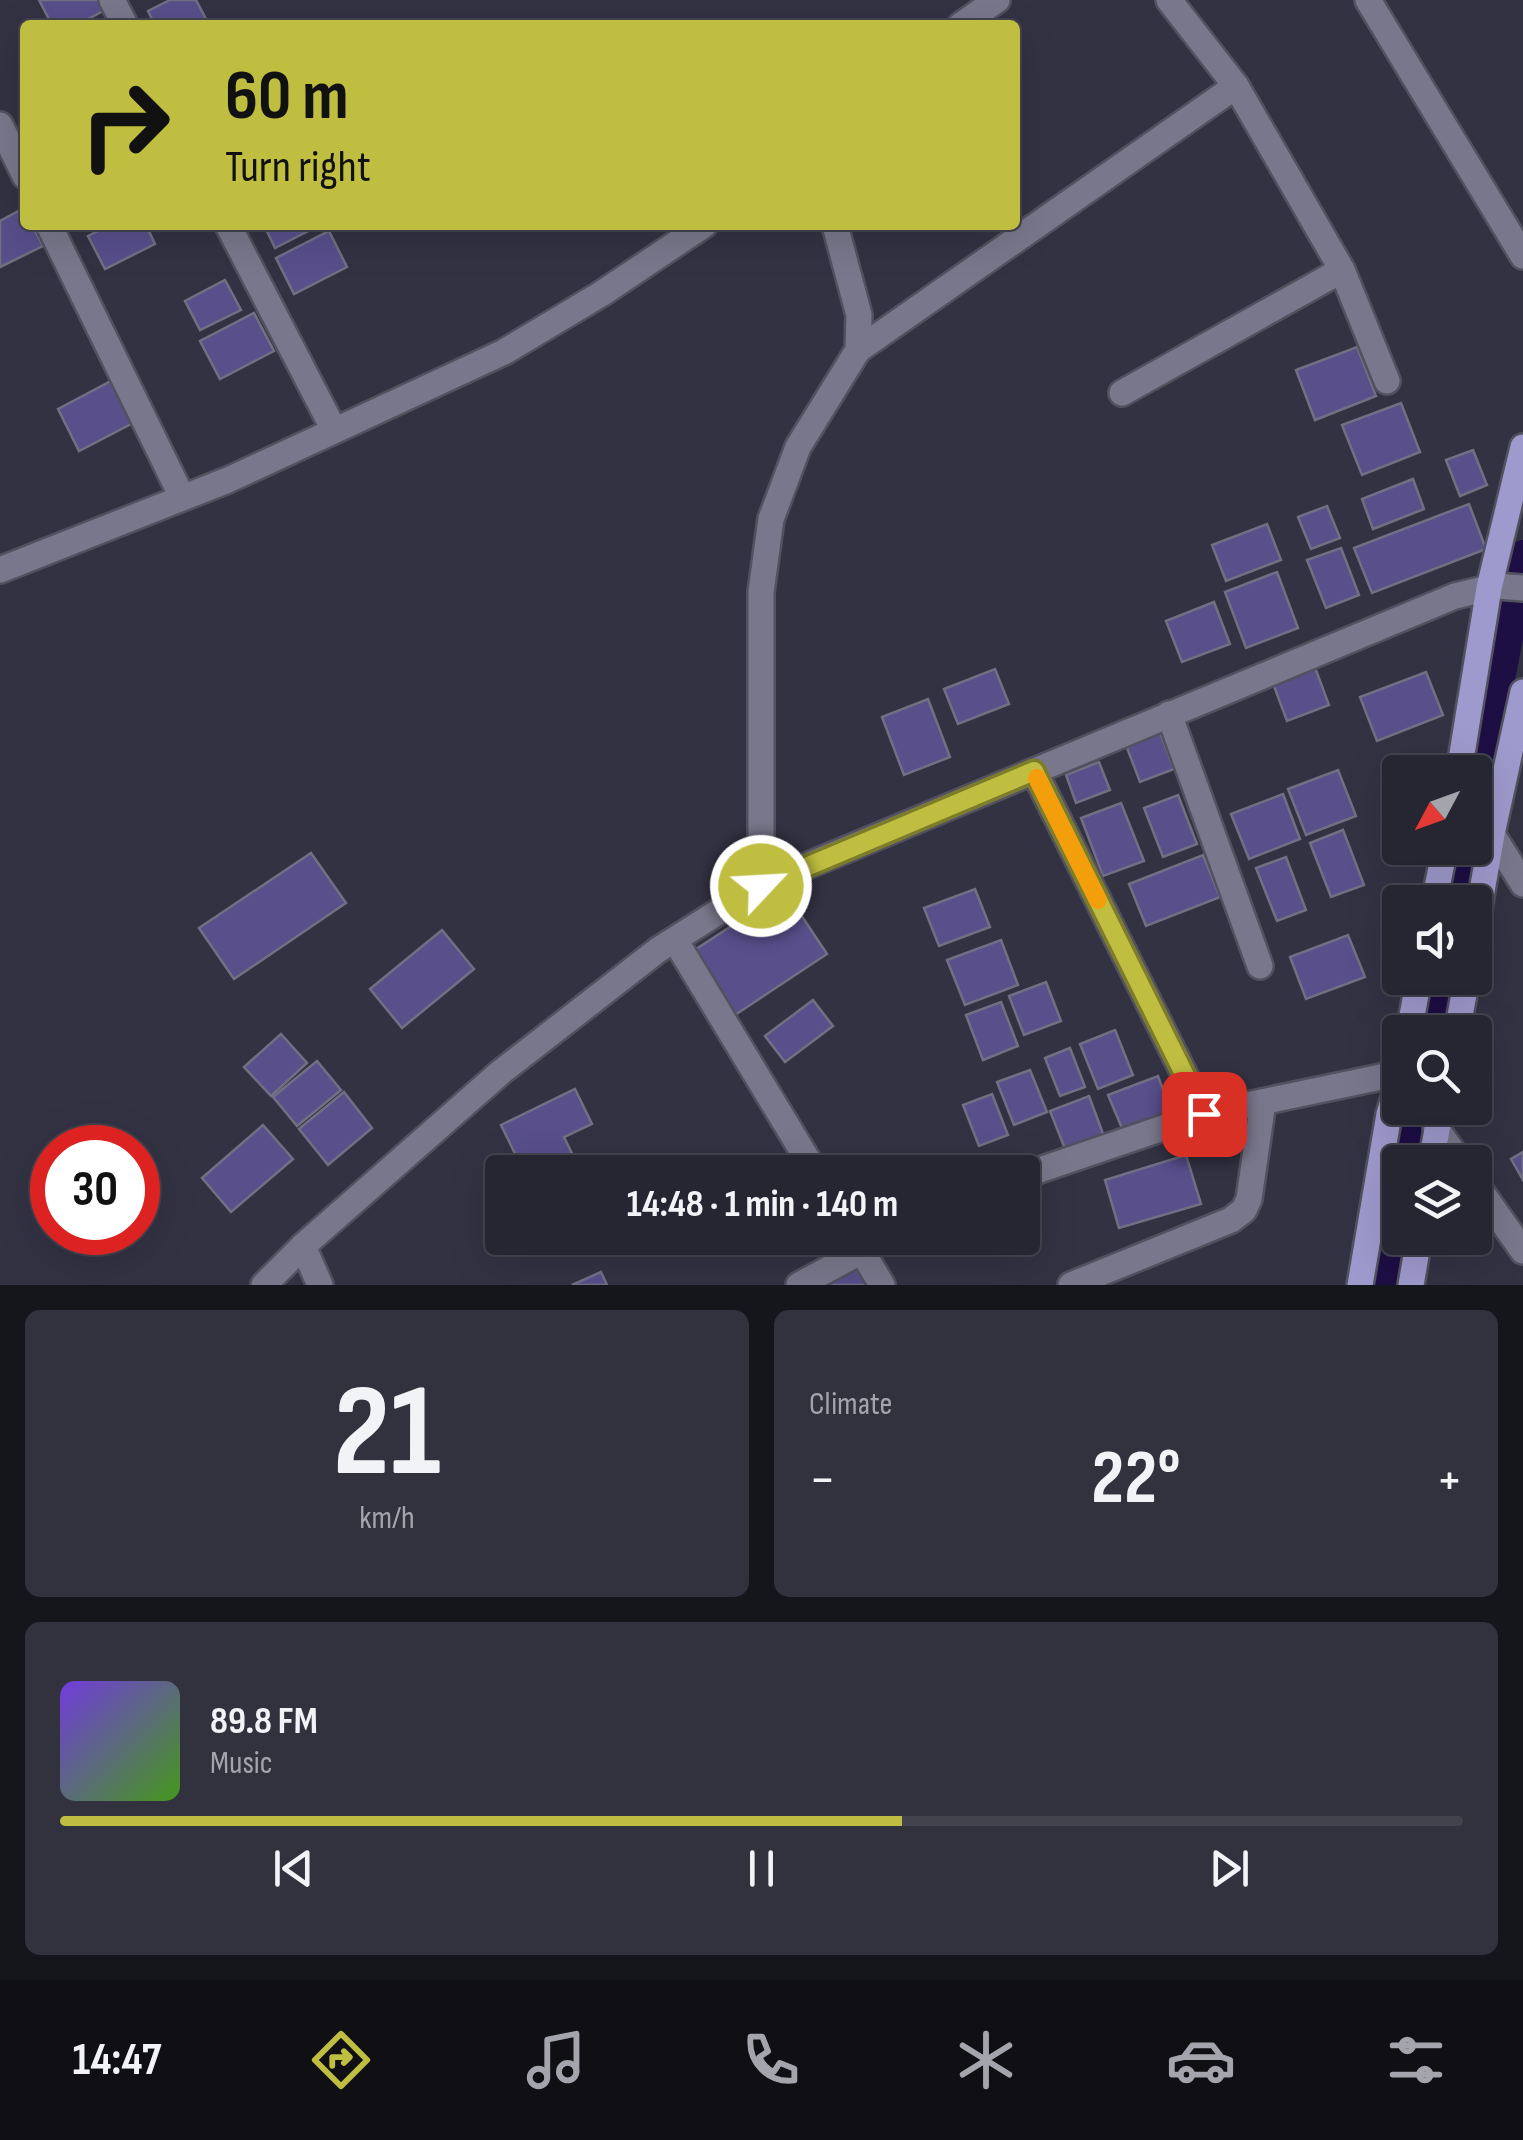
<!DOCTYPE html>
<meta charset="utf-8">
<style>
:root{--surface:#262632;--page:#32323e;--text:#f1f3f6;--muted:#a4a5ac;--line:#42434d;--accent:#bfbe41}
body{margin:0;font-family:"Sofia Sans Condensed",sans-serif;background:var(--page);color:var(--text);height:100vh;display:flex;flex-direction:column;font-size:38px;white-space:nowrap}
*{box-sizing:border-box;margin:0}
p{font-size:32px;color:var(--muted)}
.icon{flex:none;width:55px;height:55px;fill:none;stroke:currentColor;stroke-width:2;stroke-linecap:round;stroke-linejoin:round}
.map{position:relative;height:1285px;overflow:hidden}
.side{display:flex;flex-direction:column;gap:25px;padding:25px;background:#15151c;flex:1}
.side>*{flex:none}
.top-card{position:absolute;left:20px;top:20px;width:1000px;height:210px;border-radius:10px;box-shadow:0 10px 40px #0002,0 0 0 2px var(--line);background:#bfbe41;color:#111;overflow:hidden}
.needle{width:65px;rotate:229deg}
.controls{position:absolute;left:1382px;top:755px;display:grid;gap:20px}
.controls a{display:grid;place-items:center;width:110px;height:110px;border-radius:10px;background:var(--surface);box-shadow:0 10px 40px #0002,0 0 0 2px var(--line);font-size:50px}
.speed{position:absolute;left:30px;top:1125px;display:flex;gap:20px;font-size:50px;font-weight:700;text-align:center}
.speed>*{display:grid;place-content:center;width:130px;height:130px;border-radius:50%;background:var(--surface);box-shadow:0 10px 40px #0002,0 0 0 2px var(--line);line-height:1}
.speed .limit{border:15px solid #d22;background:#fff;color:#111}
.pin{position:absolute;display:grid;place-items:center;width:85px;height:85px;color:#fff;margin:-42px;border-radius:20px;box-shadow:0 5px 15px #0006}
.me{position:absolute;width:110px;margin:-55px;rotate:65deg;stroke-linejoin:round;filter:drop-shadow(0 0 8px #0008)}
.turn{display:flex;align-items:center;gap:35px;height:210px;padding:0 40px;font-size:45px}
.turn .icon{width:130px;height:130px;stroke-width:2.5}
.turn b{display:block;font-size:70px;line-height:85px}
.big{font-size:75px;font-weight:700;line-height:1.1}
.side .tile{flex:1;display:flex;flex-direction:column;justify-content:center;gap:15px;min-width:0;padding:0 35px;border-radius:15px;background:var(--page)}
.side .dial{align-items:center;gap:0}
.dial b{font-size:130px;line-height:1}
.song{display:flex;align-items:center;gap:30px}
.cover{width:120px;height:120px;border-radius:15px;background:linear-gradient(135deg,hsl(260 70% 55%),hsl(100 70% 35%))}
.played{height:10px;border-radius:5px;background:linear-gradient(90deg,var(--accent) 60%,var(--line) 60%)}
.keys{display:flex;justify-content:space-around;direction:ltr}
.heat{display:flex;justify-content:space-between;align-items:center;font-size:55px;direction:ltr}
.side .tiles{flex:1;display:grid;gap:25px;grid-template-columns:1fr 1fr}
.tile:last-child{grid-column:span 2}
.trip{position:absolute;left:485px;top:1155px;width:555px;height:100px;border-radius:10px;background:var(--surface);box-shadow:0 10px 40px #0002,0 0 0 2px var(--line);font-weight:700;line-height:100px;text-align:center}
.tabs{display:flex;height:160px;justify-content:space-around;align-items:center;background:#0f0f14;color:var(--muted)}
.tabs .icon{width:70px;height:70px}
.tabs .current{color:var(--accent)}
.tabs b{font-size:45px;color:var(--text)}
.map>svg:first-child{display:block}
.lines{fill:none;stroke-linecap:round;stroke-linejoin:round}
.canal{stroke:#1d0e44;stroke-width:32}
.building{fill:#584f8b;stroke:#717083;stroke-width:2.5}
.minor-casing{stroke:#52515f;stroke-width:30}
.primary-casing{stroke:#52515f;stroke-width:30}
.minor{stroke:#79778b;stroke-width:25}
.primary{stroke:#9f9acd;stroke-width:25}
.route-casing{stroke:#7c7c2a;stroke-width:25}
.route{stroke:#bfbe41;stroke-width:18}
.slow{stroke:#f59e0b;stroke-width:18}
</style>
<div class="map">
<svg width="1523" height="1285" viewBox="0 0 1523 1285">
<rect width="100%" height="100%" fill="#333243"/>
<g class="lines">
<!-- canal -->
<g class="canal">
<polyline points="1475,801 1523,556"/>
<polyline points="1455,902 1466,848"/>
<polyline points="1429,1032 1439,978"/>
<polyline points="1408,1162 1417,1108"/>
<polyline points="1386,1285 1400,1207"/>
</g>
</g>
<!-- building -->
<g class="building">
<polygon points="39,0 100,0 105,10 77,25 52,25"/>
<polygon points="170,0 196,0 206,19 195,25 155,25 148,11"/>
<polygon points="24,208 25,225 32,225 43,246 0,267 0,221"/>
<polygon points="110,225 146,225 155,244 105,269 88,236"/>
<polygon points="264,225 320,225 275,248"/>
<polygon points="329,231 347,267 294,294 276,258"/>
<polygon points="225,280 241,310 200,330 185,301"/>
<polygon points="254,313 274,351 220,379 200,341"/>
<polygon points="1357,347 1376,396 1315,420 1296,370"/>
<polygon points="113,380 135,422 79,451 58,409"/>
<polygon points="1401,403 1420,452 1362,475 1342,425"/>
<polygon points="1473,450 1487,485 1460,496 1446,460"/>
<polygon points="1413,479 1424,509 1373,529 1362,499"/>
<polygon points="1469,504 1486,549 1372,593 1354,548"/>
<polygon points="1327,506 1340,538 1311,549 1298,517"/>
<polygon points="1267,524 1281,560 1226,581 1212,545"/>
<polygon points="1341,548 1359,595 1326,608 1307,560"/>
<polygon points="1277,572 1298,628 1246,648 1225,592"/>
<polygon points="1214,602 1230,644 1182,662 1166,621"/>
<polygon points="1313,662 1329,705 1287,721 1271,678"/>
<polygon points="995,669 1009,704 958,724 944,689"/>
<polygon points="1426,672 1443,715 1377,741 1360,697"/>
<polygon points="928,699 950,757 904,775 882,717"/>
<polygon points="1158,727 1174,769 1140,782 1124,740"/>
<polygon points="1099,762 1110,790 1076,803 1066,775"/>
<polygon points="1338,770 1356,816 1306,835 1288,789"/>
<polygon points="1283,794 1300,839 1249,859 1231,814"/>
<polygon points="1178,795 1197,844 1163,857 1144,808"/>
<polygon points="1121,803 1144,861 1103,876 1081,818"/>
<polygon points="1343,830 1364,885 1331,897 1310,843"/>
<polygon points="311,853 346,903 234,979 199,928"/>
<polygon points="1203,855 1220,897 1146,926 1129,884"/>
<polygon points="1286,857 1306,910 1277,921 1256,868"/>
<polygon points="975,889 990,927 939,946 924,908"/>
<polygon points="785,891 827,954 735,1015 693,951"/>
<polygon points="442,930 474,969 402,1028 370,989"/>
<polygon points="1348,935 1365,977 1306,999 1290,957"/>
<polygon points="1001,940 1018,985 965,1005 947,960"/>
<polygon points="1046,982 1061,1021 1024,1035 1009,996"/>
<polygon points="813,1000 833,1026 785,1062 765,1036"/>
<polygon points="1001,1002 1018,1046 983,1060 966,1015"/>
<polygon points="1115,1030 1133,1075 1098,1089 1080,1044"/>
<polygon points="281,1034 307,1063 271,1096 244,1067"/>
<polygon points="1070,1048 1085,1087 1060,1096 1045,1058"/>
<polygon points="317,1061 341,1090 297,1126 273,1097"/>
<polygon points="1030,1070 1047,1112 1014,1125 997,1082"/>
<polygon points="1158,1076 1172,1114 1124,1133 1108,1095"/>
<polygon points="575,1089 592,1124 564,1137 581,1172 524,1172 501,1125"/>
<polygon points="344,1092 372,1128 328,1165 299,1129"/>
<polygon points="992,1094 1008,1135 979,1146 963,1105"/>
<polygon points="1089,1096 1105,1139 1067,1154 1050,1111"/>
<polygon points="263,1125 293,1159 231,1212 202,1178"/>
<polygon points="1523,1152 1523,1180 1511,1159"/>
<polygon points="1186,1155 1201,1204 1119,1228 1105,1180"/>
<polygon points="862,1261 875,1285 819,1285"/>
<polygon points="601,1272 607,1285 572,1285"/>
</g>
<g class="lines">
<defs>
<g id="minor">
<polyline points="112,0 125,25"/>
<polyline points="1169,0 1236,86 1342,270 1387,381"/>
<polyline points="1368,0 1523,256"/>
<polyline points="961,25 997,0"/>
<polyline points="0,125 25,176"/>
<polyline points="49,225 182,497"/>
<polyline points="228,225 334,430"/>
<polyline points="858,350 1236,86"/>
<polyline points="1122,393 1342,270"/>
<polyline points="0,570 228,480 504,352 601,294 704,225"/>
<polyline points="1169,714 1260,966"/>
<polyline points="1034,771 1204,1114"/>
<polyline points="1492,834 1523,884"/>
<polyline points="761,885 761,592 771,519 798,447 858,350 859,315 835,225"/>
<polyline points="675,940 815,1172"/>
<polyline points="1436,1128 1460,1162"/>
<polyline points="1022,1176 1204,1114 1400,1073"/>
<polyline points="1475,1183 1523,1251"/>
<polyline points="854,1238 882,1285"/>
<polyline points="303,1246 320,1285"/>
<polyline points="264,1285 303,1246 501,1072 658,950 761,885 1455,596 1497,586 1523,588"/>
<polyline points="799,1285 862,1251"/>
<polyline points="1071,1285 1231,1220 1244,1210 1249,1199 1263,1102"/>
</g>
<g id="primary">
<polyline points="1459,772 1489,588 1523,447"/>
<polyline points="1434,902 1445,848"/>
<polyline points="1475,931 1492,834 1523,692"/>
<polyline points="1409,1032 1419,978"/>
<polyline points="1457,1032 1467,978"/>
<polyline points="1431,1162 1441,1108"/>
<polyline points="1360,1285 1389,1114 1400,1079"/>
<polyline points="1411,1285 1419,1238"/>
</g>
</defs>
<!-- minor casing -->
<use href="#minor" class="minor-casing"/>
<!-- primary casing -->
<use href="#primary" class="primary-casing"/>
<!-- minor -->
<use href="#minor" class="minor"/>
<!-- primary -->
<use href="#primary" class="primary"/>
</g>
<g class="lines">
<defs>
<polyline id="route" points="761,886 1034,771 1204,1114"/>
</defs>
<!-- route casing -->
<use href="#route" class="route-casing"/>
<!-- route -->
<use href="#route" class="route"/>
<!-- slow -->
<polyline class="slow" points="1037,778 1098,900"/>
</g>
</svg>
<div class="controls">
<a><svg class="needle" viewBox="-14 -14 28 28"><path d="M0-13l5 13h-10z" fill="#e53935"/><path d="M0 13l5-13h-10z" fill="#a4a5ac"/></svg></a>
<a><svg class="icon" aria-label="sound" viewBox="0 0 24 24"><path d="M4 9h4l5-4v14l-5-4H4zM17 9q2 3 0 6"/></svg></a>
<a><svg class="icon" aria-label="search" viewBox="0 0 24 24"><circle cx="10" cy="10" r="6"/><path d="M15 15l6 6"/></svg></a>
<a><svg class="icon" aria-label="layers" viewBox="0 0 24 24"><path d="M12 4l9 5-9 5-9-5zM3 14l9 5 9-5"/></svg></a>
</div>
<div class="speed"><div class="limit">30</div></div>
<div class="pin" style="left:1204px;top:1114px;background:#d93025"><svg class="icon" aria-label="arrive" viewBox="0 0 24 24"><path d="M6 21V4h12l-3 4 3 4H6"/></svg></div>
<svg class="me" style="left:761px;top:886px" viewBox="-20 -20 40 40"><circle r="17" fill="#bfbe41" stroke="#fff" stroke-width="3"/><path d="M0-11L8 9 0 5-8 9z" fill="#fff"/></svg>
<div class="trip">14:48 · 1 min · 140 m</div>
<div class="top-card">
<div class="turn"><svg class="icon" aria-label="right" viewBox="0 0 24 24"><path d="M7 20v-9h11M14 6l5 5-5 5"/></svg><div><b>60 m</b>Turn right</div></div>
</div>
</div>
<section class="side">
<div class="tiles">
<div class="tile dial"><b>21</b><p>km/h</p></div>
<div class="tile"><p>Climate</p>
<div class="heat"><a>−</a><b class="big">22°</b><a>+</a></div>
</div>
<div class="tile">
<div class="song"><i class="cover"></i><div><b>89.8 FM</b><p>Music</p></div></div>
<div class="played"></div>
<div class="keys"><svg class="icon" aria-label="previous" viewBox="0 0 24 24"><path d="M18 5L8 12l10 7zM5 5v14"/></svg><svg class="icon" aria-label="pause" viewBox="0 0 24 24"><path d="M8 5v14M16 5v14"/></svg><svg class="icon" aria-label="next" viewBox="0 0 24 24"><path d="M6 5l10 7-10 7zM19 5v14"/></svg></div>
</div>
</div>
</section>
<nav class="tabs">
<b>14:47</b>
<svg class="icon current" aria-label="directions" viewBox="0 0 24 24"><path d="M12 3l9 9-9 9-9-9zM9 14v-3h6M13 9l2 2-2 2"/></svg>
<svg class="icon" aria-label="music" viewBox="0 0 24 24"><path d="M9 18V5l10-2v13"/><circle cx="6" cy="18" r="3"/><circle cx="16" cy="16" r="3"/></svg>
<svg class="icon" aria-label="phone" viewBox="0 0 24 24"><path d="M5 4h4l2 5-3 2q2 4 5 5l2-3 5 2v4C11 20 4 13 5 4z"/></svg>
<svg class="icon" aria-label="climate" viewBox="0 0 24 24"><path d="M12 3v18M4 7l16 10M4 17L20 7"/></svg>
<svg class="icon" aria-label="car" viewBox="0 0 24 24"><path d="M5 17H2v-5l4-1 3-4h7l3 4 3 1v5h-3M9 17h6M6 11h13"/><circle cx="7" cy="17" r="2"/><circle cx="17" cy="17" r="2"/></svg>
<svg class="icon" aria-label="filters" viewBox="0 0 24 24"><path d="M4 7h16M4 17h16"/><circle cx="9" cy="7" r="2"/><circle cx="15" cy="17" r="2"/></svg>
</nav>
